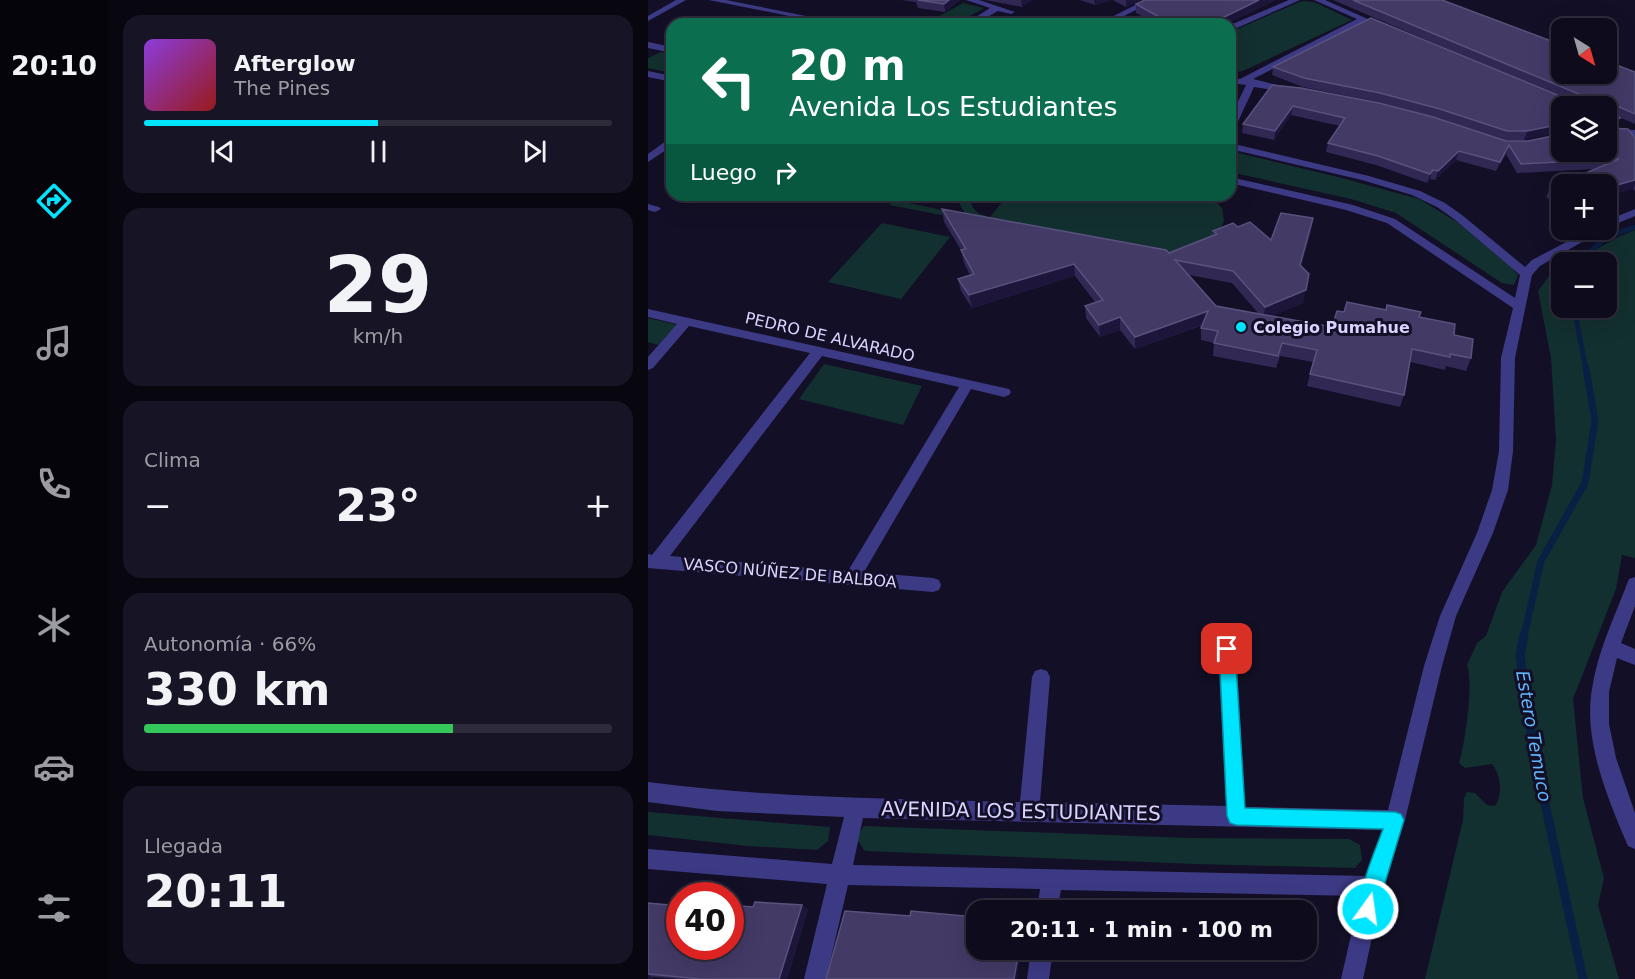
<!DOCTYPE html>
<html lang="es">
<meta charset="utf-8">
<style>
:root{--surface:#0e0b1c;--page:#171425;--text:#f1f3f6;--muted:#9b9ba3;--line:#2e2b3b;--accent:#00e5ff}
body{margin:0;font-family:"DejaVu Sans",sans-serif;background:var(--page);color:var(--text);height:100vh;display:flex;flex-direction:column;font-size:22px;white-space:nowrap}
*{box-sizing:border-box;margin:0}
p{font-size:20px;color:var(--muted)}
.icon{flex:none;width:33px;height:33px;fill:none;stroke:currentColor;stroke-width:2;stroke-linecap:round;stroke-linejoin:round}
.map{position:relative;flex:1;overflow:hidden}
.sheet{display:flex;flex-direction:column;gap:15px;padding:15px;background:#08060f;width:540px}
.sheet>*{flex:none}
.guide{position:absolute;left:18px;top:18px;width:570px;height:183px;border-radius:18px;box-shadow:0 6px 24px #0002,0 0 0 2px var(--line);background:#0b6e4f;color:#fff;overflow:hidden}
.needle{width:39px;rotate:143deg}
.controls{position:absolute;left:903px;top:18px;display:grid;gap:12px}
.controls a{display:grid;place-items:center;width:66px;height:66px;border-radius:12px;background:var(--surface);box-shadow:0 6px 24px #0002,0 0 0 2px var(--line);font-size:30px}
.speed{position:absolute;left:18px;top:882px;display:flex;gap:12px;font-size:30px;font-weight:700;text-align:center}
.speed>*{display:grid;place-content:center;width:78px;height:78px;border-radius:50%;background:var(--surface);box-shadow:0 6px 24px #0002,0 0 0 2px var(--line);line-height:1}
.speed .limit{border:9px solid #d22;background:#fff;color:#111}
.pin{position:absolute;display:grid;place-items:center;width:51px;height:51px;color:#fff;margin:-26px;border-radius:12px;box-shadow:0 3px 9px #0006}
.me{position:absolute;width:66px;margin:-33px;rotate:14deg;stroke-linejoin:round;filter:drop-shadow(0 0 4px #0008)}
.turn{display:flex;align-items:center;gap:21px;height:126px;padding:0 24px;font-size:27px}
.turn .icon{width:78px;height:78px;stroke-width:2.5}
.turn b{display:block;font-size:42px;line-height:51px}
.then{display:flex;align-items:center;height:57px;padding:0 24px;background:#0003;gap:12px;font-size:22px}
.big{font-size:45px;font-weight:700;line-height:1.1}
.sheet .widget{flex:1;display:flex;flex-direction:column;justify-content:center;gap:9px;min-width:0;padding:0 21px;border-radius:18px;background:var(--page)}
.sheet .dial{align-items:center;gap:0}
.dial b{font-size:78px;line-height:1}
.song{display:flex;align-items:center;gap:18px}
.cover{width:72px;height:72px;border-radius:9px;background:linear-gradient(135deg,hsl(270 70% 55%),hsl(0 70% 35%))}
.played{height:6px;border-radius:3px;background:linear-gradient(90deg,var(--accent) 50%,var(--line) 50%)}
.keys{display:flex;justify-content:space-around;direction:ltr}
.heat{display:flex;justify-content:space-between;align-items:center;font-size:33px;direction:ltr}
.charge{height:9px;border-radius:4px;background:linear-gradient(90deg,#34c759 66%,var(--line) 0)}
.trip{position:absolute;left:318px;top:900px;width:351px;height:60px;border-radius:18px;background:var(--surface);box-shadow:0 6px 24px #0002,0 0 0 2px var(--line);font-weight:700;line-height:60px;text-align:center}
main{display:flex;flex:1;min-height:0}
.tabs{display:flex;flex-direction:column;width:108px;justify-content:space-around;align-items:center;background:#06040b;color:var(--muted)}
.tabs .icon{width:42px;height:42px}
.tabs .active{color:var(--accent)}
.tabs b{font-size:27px;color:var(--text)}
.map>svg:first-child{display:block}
.green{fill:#12302f}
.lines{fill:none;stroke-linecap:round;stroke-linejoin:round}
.stream-far2{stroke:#0a1f44;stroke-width:5}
.stream-far1{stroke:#0a1f44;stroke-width:7}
.stream{stroke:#0a1f44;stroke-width:9}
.minor{fill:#3d3a85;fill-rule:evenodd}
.wall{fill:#312854;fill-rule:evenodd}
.shaded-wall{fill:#1d163a}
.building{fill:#433a66;stroke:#5a527e;stroke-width:1.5}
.route{fill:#00e5ff;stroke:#0095a6;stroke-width:1.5}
.poi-dot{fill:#00e5ff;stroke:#130f26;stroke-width:2}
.labels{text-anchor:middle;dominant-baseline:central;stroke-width:6;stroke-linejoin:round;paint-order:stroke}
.poi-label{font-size:16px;font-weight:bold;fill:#d9d4ff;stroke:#130f26;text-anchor:start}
.street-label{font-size:16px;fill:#d9d4ff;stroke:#130f26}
.water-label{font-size:18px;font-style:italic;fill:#62b6ff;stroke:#130f26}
.near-street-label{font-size:20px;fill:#d9d4ff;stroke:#130f26}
</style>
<main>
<nav class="tabs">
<b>20:10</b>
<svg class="icon active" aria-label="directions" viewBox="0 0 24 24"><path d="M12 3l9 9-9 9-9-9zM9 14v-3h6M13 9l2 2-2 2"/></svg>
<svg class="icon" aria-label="music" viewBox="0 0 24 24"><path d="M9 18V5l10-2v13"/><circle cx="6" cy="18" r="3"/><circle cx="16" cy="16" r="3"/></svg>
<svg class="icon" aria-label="phone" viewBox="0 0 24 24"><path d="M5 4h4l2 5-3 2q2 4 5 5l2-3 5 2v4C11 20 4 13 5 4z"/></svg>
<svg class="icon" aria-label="climate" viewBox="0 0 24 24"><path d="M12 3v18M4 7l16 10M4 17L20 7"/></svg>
<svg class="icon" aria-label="car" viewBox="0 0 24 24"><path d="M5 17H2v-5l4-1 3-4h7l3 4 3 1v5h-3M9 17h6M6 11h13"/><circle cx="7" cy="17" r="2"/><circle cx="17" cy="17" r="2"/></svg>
<svg class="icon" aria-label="filters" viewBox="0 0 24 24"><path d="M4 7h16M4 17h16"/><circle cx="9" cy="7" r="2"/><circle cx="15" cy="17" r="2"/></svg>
</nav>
<section class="sheet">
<div class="widget">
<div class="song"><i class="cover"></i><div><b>Afterglow</b><p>The Pines</p></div></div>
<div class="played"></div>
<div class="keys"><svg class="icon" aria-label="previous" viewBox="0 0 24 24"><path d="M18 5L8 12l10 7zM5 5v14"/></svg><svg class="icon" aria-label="pause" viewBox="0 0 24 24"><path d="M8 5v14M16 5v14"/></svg><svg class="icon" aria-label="next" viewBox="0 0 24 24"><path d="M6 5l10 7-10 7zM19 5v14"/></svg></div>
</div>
<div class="widget dial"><b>29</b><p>km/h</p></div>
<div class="widget"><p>Clima</p>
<div class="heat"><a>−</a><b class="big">23°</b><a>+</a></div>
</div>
<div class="widget"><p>Autonomía · 66%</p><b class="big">330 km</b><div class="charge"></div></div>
<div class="widget"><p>Llegada</p><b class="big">20:11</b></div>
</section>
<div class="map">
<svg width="987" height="979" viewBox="0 0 987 979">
<rect width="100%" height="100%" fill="#130f26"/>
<!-- green -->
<g class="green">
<polygon points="654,1 666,2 704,20 595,71 582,73 582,32"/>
<polygon points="315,3 336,8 308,24 277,24"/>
<polygon points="13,52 24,53 24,73 0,68 0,58"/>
<polygon points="582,151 690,177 771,199 809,222 863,267 870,275 866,285 854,283 748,213 703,199 582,172"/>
<path d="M311 195H322C323 209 328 214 342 217L360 195H562L574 208 576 221C564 251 522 254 494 253L241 205 246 200 318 215 312 205Z"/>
<polygon points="234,223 302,237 253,299 180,282"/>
<path d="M987 230V558L974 555 968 589 925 699 935 798 956 878 950 905 971 979H777L815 820 816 798 819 792 827 793 839 805 847 806C855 794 853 775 844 764L817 768 811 763C817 743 826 683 819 665L829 643 838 636 854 592 888 545 904 485 908 440 903 358 890 291 901 276 913 269 914 308H958V262H926L970 237Z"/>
<polygon points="0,318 30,325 10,345 0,342"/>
<polygon points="176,364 274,386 255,425 151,399"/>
<polygon points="0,812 182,827 180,841 169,850 99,846 0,835"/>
<polygon points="216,826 541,838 701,839 712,845 714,860 707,868 548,864 217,851 208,838"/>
</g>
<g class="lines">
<!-- stream-far2 -->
<g class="stream-far2">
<polyline points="930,262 960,236 987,227"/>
<polyline points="926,308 938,369"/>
</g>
<!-- stream-far1 -->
<polyline class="stream-far1" points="876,636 893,561 937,483 947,421 938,368"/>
<!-- stream -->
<polyline class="stream" points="876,635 872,655 885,748 935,979"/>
<!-- minor -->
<g class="minor">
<polygon points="28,0 38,0 0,21 0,16"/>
<polygon points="61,0 78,0 198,24 181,24"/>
<polygon points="318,0 331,0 367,12 363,14 350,11 327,24 317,24 342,8"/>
<polygon points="497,0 508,0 460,24 450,24"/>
<polygon points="641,0 652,0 582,31 582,25"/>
<polygon points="666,0 677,0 740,28 736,31 716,22 605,79 649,90 644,93 606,87 587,128 582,131 582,118 598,85 582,83 582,77 592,79 709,19"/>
<polygon points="0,42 24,47 24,53 0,48"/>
<polygon points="0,71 24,76 24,82 0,77"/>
<polygon points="958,129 987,130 987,136 958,135"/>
<polygon points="24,140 24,146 0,162 0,154 18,141"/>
<path d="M582 143 721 176 772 191 797 203 814 215 877 267 884 260 941 230H955L892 266 884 275 867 358 865 451 860 490 845 533 808 616 794 666 757 820 735 886 715 979H693L712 896 413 890 409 910H389L392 889 200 885 178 979H156L179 884 0 869V849L184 864 196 817 69 811 0 802V782C123 798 248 799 372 802L384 677 387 671 393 669 399 671 402 677 392 802 578 806 570 649 573 643 579 641 585 643 588 649 597 807 740 810 776 666 792 616 829 533 844 490 851 451 853 358 865 308 739 223 698 210 582 183V177L705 205 747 219 867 298 872 275 806 219 789 207 764 195 714 180 582 149ZM215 818 734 830 718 876 205 865Z"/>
<polygon points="0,204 11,207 13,209 7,212 0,210"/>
<polygon points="987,209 987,216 958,228 958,221"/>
<path d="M0 309 361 389 363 392 361 395 356 397 323 389 216 572 285 578 291 580 293 585 291 590 285 592 0 568V554L4 555 162 353 41 326 5 368 0 370V357L29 324 0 317ZM174 356 311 387 200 571 22 556Z"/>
<path d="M987 577V606L973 643 987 649V665L969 658 961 692V724L968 758 987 813V849L980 846C960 799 935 741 944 689 949 653 966 618 979 584L981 579Z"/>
<polygon points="383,950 405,950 401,979 379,979"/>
</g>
</g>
<!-- wall -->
<g class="wall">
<polygon points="254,0 312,0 297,12 270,8 268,2"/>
<polygon points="337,0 384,0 374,7"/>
<polygon points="432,0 463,0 447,5"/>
<polygon points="465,0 492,0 478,7"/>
<polygon points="497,0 627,0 579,24 509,24 488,13 488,4"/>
<polygon points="685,0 794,0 987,72 987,124 971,117 972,118 968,127 960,127 987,138 987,191 985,189 965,194 914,184 914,207 898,197 902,188 947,169 869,173 858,154 848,171 808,160 787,180 782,179 779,183 728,165 678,152 680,143 692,126 643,115 626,140 594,133 595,124 624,85 858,141 914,152 958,106 876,140 855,140 790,118 730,102 655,87 624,75 625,67 898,91"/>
<polygon points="240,195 270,195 266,200"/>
<path d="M294 209 521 253 564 236 565 231 590 227 623 240 665 218 663 231 653 266 661 274 655 303 624 316 684 327 696 312 771 317 806 335 823 358 818 371 798 366 797 370 762 362 756 395 752 407 659 386 665 362 632 356 628 368 565 356 566 343 553 340V328L555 325 487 349 472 330 452 337 438 318 437 306 447 302 427 276 324 308 313 291 310 279 322 275 316 263 313 250 296 222ZM541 275 584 283 610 313 568 306Z"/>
<polygon points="0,903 32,946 105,907 160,909 139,979 30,979 5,977 0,979"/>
</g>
<!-- shaded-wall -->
<g class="shaded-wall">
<polygon points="301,0 312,0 297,12 296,4"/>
<polygon points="373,0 384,0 374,7"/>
<polygon points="446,0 463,0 447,5"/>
<polygon points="478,0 492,0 478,7"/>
<polygon points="611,0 627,0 579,24 562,24"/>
<polygon points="645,106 643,115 626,140 627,131"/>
<polygon points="914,124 914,132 876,140 879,131"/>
<polygon points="861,145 858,154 848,171 852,162"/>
<polygon points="811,151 808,160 787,180 790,171"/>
<polygon points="785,170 782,179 779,183 782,174"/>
<polygon points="987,180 987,185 985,189 958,197 958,190 969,185"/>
<polygon points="265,195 270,195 266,200"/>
<polygon points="665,218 663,231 649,277 652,265"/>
<polygon points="426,264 427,276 324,308 321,295"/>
<polygon points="658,290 655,303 615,320 617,307"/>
<polygon points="560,311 559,323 487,349 487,337"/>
<polygon points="472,317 472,330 452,337 451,325"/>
<polygon points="154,905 160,909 139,979 131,979"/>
<polygon points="371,950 373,950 369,979 366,979"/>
<polygon points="0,975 5,977 5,979 0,979"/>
</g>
<!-- building -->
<g class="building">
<polygon points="270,0 301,0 296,4"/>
<polygon points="497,0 611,0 562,24 521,24 522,23 488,4"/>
<polygon points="705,0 794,0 914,45 914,74 958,74 958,61 987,72 987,114 958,101 972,118 960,119 960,128 980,129 987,138 987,180 969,185 958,190 958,184 914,184 914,195 902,188 971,159 873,164 861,145 852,162 811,151 790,171 785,170 782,174 730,156 680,143 697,118 645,106 627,131 595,124 624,85 653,88 731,103 785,117 858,141 880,141 914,134 914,152 958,152 958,106 914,106 914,124 879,131 859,131 792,109 732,93 656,78 625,67 723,18 919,99 933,99 933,95"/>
<polygon points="294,209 518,250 521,253 569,234 565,231 585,223 590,227 602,222 623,240 633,213 665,218 652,265 661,274 658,290 617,307 585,271 527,260 568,306 684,327 689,311 696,312 699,302 738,310 739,305 773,312 771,317 807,324 806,335 825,339 823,358 802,354 802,357 764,349 756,395 662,374 669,350 634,343 630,356 566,343 570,331 553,328 560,311 487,337 472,317 451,325 437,306 455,300 426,264 321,295 310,279 326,274 313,250 318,249"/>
<polygon points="107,902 154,905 131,979 53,979 0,974 0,903 32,906 32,946 82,946 82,905 105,907"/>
<polygon points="197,911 262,916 263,911 327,917 328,911 328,950 371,950 366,979 178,979"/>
</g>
<!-- route -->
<path class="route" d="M579 642 584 644 587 649 597 808 747 812 753 814 756 820 727 916 720 919 713 916C706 898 728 849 735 829L588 825 582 823 579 816 571 649 573 644Z"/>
<!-- markers -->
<circle class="poi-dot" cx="593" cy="327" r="6"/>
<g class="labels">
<!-- poi labels -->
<g class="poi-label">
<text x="605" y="327">Colegio Pumahue</text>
</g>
<!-- street labels -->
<g class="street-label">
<text transform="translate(182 337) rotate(13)">PEDRO DE ALVARADO</text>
<text transform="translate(142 573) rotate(5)">VASCO NÚÑEZ DE BALBOA</text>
</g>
<!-- water labels -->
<g class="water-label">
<text transform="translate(886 736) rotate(80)">Estero Temuco</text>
</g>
<!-- near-street labels -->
<g class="near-street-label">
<text transform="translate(373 811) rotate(1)">AVENIDA LOS ESTUDIANTES</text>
</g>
</g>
</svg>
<div class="controls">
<a><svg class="needle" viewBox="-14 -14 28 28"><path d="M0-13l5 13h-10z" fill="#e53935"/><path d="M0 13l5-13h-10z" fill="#9b9ba3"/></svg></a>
<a><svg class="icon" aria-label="layers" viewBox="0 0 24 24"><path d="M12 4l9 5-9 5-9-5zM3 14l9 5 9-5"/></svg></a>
<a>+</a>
<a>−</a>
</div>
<div class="speed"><div class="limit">40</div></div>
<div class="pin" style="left:579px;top:649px;background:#d93025"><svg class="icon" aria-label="arrive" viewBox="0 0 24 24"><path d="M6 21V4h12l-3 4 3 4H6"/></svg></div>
<svg class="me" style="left:720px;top:909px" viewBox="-20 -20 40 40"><circle r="17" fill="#00e5ff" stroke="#fff" stroke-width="3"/><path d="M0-11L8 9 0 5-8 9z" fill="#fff"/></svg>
<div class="trip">20:11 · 1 min · 100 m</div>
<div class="guide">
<div class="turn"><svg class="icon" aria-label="left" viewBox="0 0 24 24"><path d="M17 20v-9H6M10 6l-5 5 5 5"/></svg><div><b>20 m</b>Avenida Los Estudiantes</div></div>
<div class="then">Luego<svg class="icon" aria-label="right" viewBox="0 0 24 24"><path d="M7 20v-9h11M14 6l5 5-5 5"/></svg></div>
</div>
</div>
</main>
